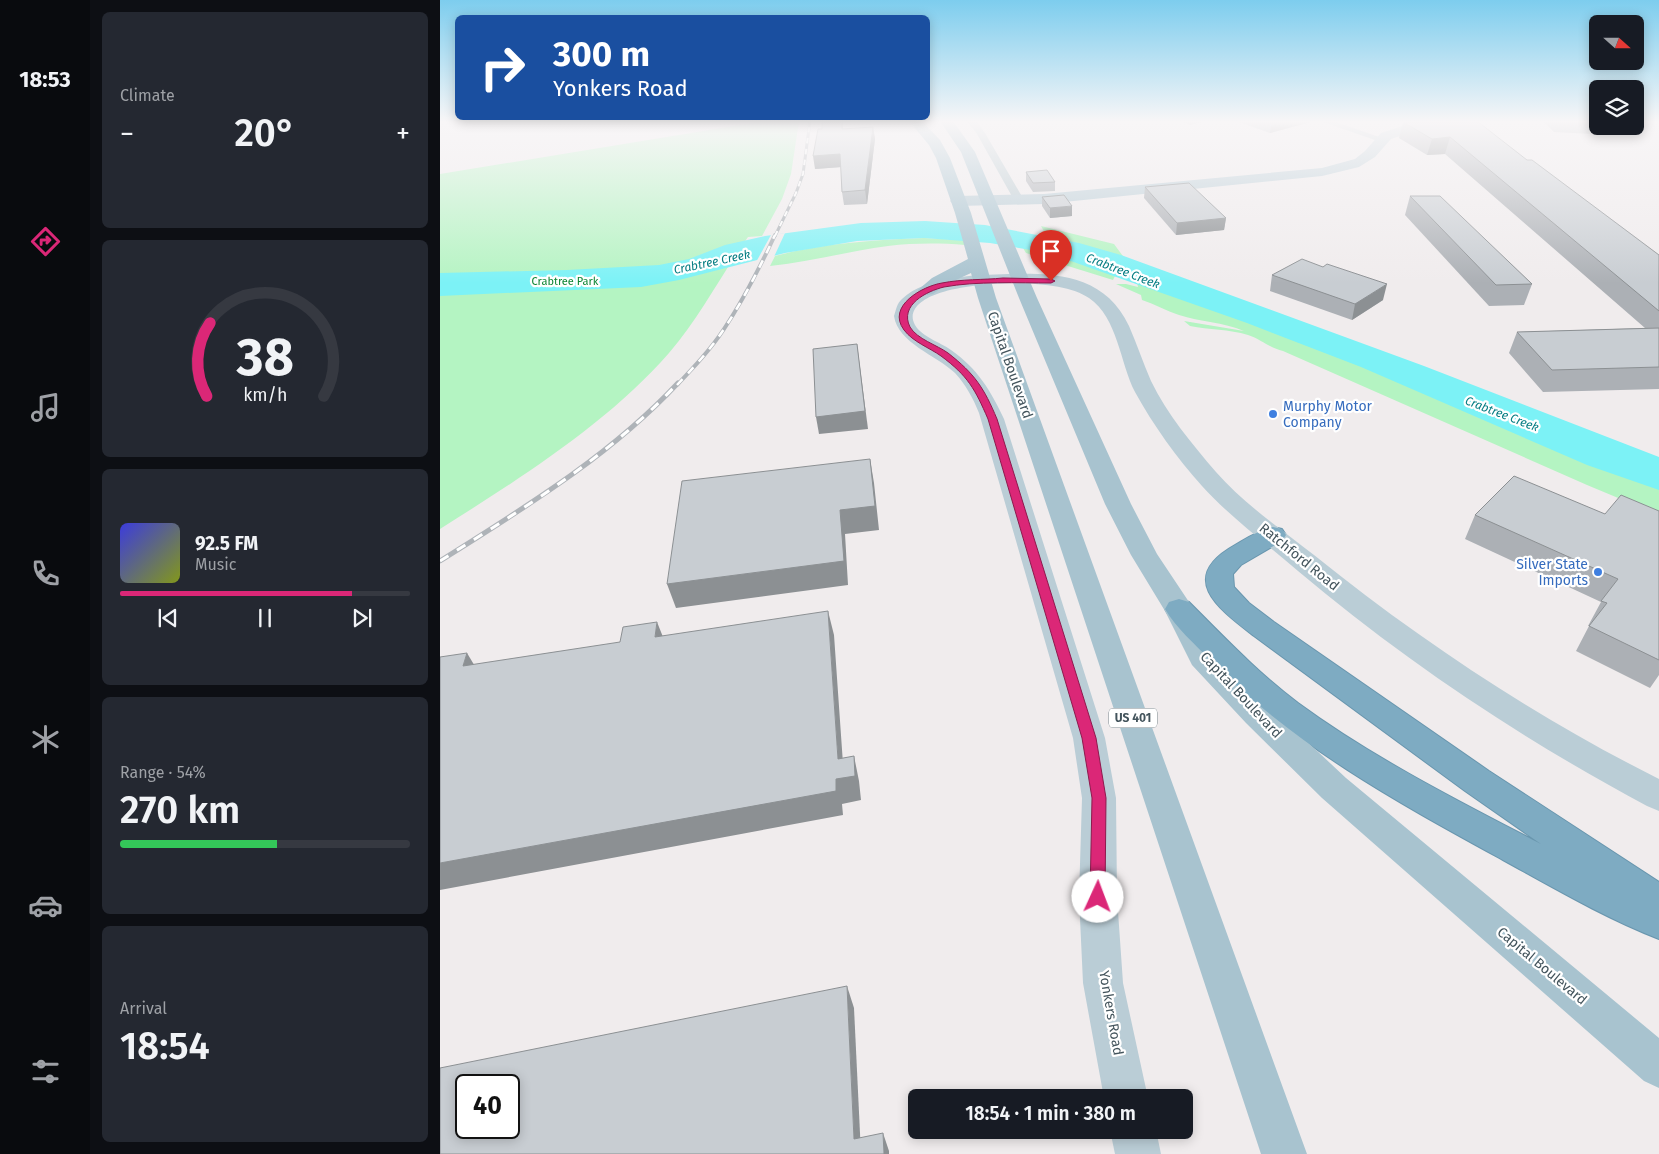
<!DOCTYPE html>
<meta charset="utf-8">
<style>
:root{--surface:#171b24;--page:#242831;--text:#f1f3f6;--muted:#9ea1a6;--line:#363941;--accent:#db2777}
body{margin:0;font-family:"Fira Sans",sans-serif;background:var(--page);color:var(--text);height:100vh;display:flex;flex-direction:column;font-size:19px;white-space:nowrap}
*{box-sizing:border-box;margin:0}
p{font-size:16px;color:var(--muted)}
.icon{flex:none;width:28px;height:28px;fill:none;stroke:currentColor;stroke-width:2;stroke-linecap:round;stroke-linejoin:round}
.map{position:relative;flex:1;overflow:hidden}
.details{display:flex;flex-direction:column;gap:12px;padding:12px;background:#0d0f14;width:350px}
.details>*{flex:none}
.top-card{position:absolute;left:15px;top:15px;width:475px;height:105px;border-radius:8px;box-shadow:0 2px 12px #0003;background:#1a4fa0;color:#fff;overflow:hidden}
.needle{width:32px;rotate:111deg}
.fabs{position:absolute;left:1149px;top:15px;display:grid;gap:10px}
.fabs a{display:grid;place-items:center;width:55px;height:55px;border-radius:8px;background:var(--surface);box-shadow:0 2px 12px #0003;font-size:25px}
.speed{position:absolute;left:15px;top:1074px;display:flex;gap:10px;font-size:25px;font-weight:700;text-align:center}
.speed>*{display:grid;place-content:center;width:65px;height:65px;border-radius:50%;background:var(--surface);box-shadow:0 2px 12px #0003;line-height:1}
.speed .limit{border:2px solid #111;border-radius:8px;background:#fff;color:#111}
.pin{position:absolute;display:grid;place-items:center;width:42px;height:42px;color:#fff;margin:-51px -21px;border-radius:50% 50% 50% 0;rotate:-45deg;box-shadow:0 0 5px #0007}
.pin .icon{rotate:45deg}
.me{position:absolute;width:55px;margin:-28px;rotate:2deg;stroke-linejoin:round;filter:drop-shadow(0 0 4px #0008)}
.turn{display:flex;align-items:center;gap:18px;height:105px;padding:0 15px;font-size:22px}
.turn .icon{width:65px;height:65px;stroke-width:2.5}
.turn b{display:block;font-size:35px;line-height:42px}
.big{font-size:38px;font-weight:600;line-height:1.1}
.details .card{flex:1;display:flex;flex-direction:column;justify-content:center;gap:8px;min-width:0;padding:0 18px;border-radius:8px;background:var(--page)}
.details .dial{align-items:center;gap:0}
.dial svg{height:130px;overflow:visible;fill:none;stroke:var(--line);stroke-width:7;stroke-linecap:round;text-anchor:middle}
.dial text{fill:var(--text);stroke:none}
.song{display:flex;align-items:center;gap:15px}
.cover{width:60px;height:60px;border-radius:8px;background:linear-gradient(135deg,hsl(240 70% 55%),hsl(70 70% 35%))}
.played{height:5px;border-radius:2px;background:linear-gradient(90deg,var(--accent) 80%,var(--line) 80%)}
.keys{display:flex;justify-content:space-around;direction:ltr}
.heat{display:flex;justify-content:space-between;align-items:center;font-size:28px;direction:ltr}
.charge{height:8px;border-radius:4px;background:linear-gradient(90deg,#34c759 54%,var(--line) 0)}
.trip{position:absolute;left:468px;top:1089px;width:285px;height:50px;border-radius:8px;background:var(--surface);box-shadow:0 2px 12px #0003;font-weight:600;line-height:50px;text-align:center}
main{display:flex;flex:1;min-height:0}
.tabs{display:flex;flex-direction:column;width:90px;justify-content:space-around;align-items:center;background:#090b0e;color:var(--muted)}
.tabs .icon{width:35px;height:35px}
.tabs .active{color:var(--accent)}
.tabs b{font-size:22px;color:var(--text)}
.map>svg:first-child{display:block}
.green{fill:#b4f4c2}
.water{fill:#7cf2f6}
.pier{fill:#f0eced}
.lines{fill:none;stroke-linecap:round;stroke-linejoin:round}
.highway-casing{stroke:#6996ae;stroke-width:2}
.street{fill:#bbcbd1;fill-rule:evenodd}
.secondary{fill:#bacdd6;fill-rule:evenodd}
.primary{fill:#a8c3cf;fill-rule:evenodd}
.highway{fill:#7eabc2;fill-rule:evenodd}
.rail-far2-casing{stroke:#aeb3b8;stroke-width:3}
.rail-far1-casing{stroke:#aeb3b8;stroke-width:4}
.rail-casing{stroke:#aeb3b8;stroke-width:5}
.rail-far2{stroke:#fff;stroke-width:2;stroke-dasharray:5.5;stroke-linecap:butt}
.rail-far1{stroke:#fff;stroke-width:2.5;stroke-dasharray:8;stroke-linecap:butt}
.rail{stroke:#fff;stroke-width:3;stroke-dasharray:10;stroke-linecap:butt}
.wall{fill:#acb0b5}
.shaded-wall{fill:#8c9093}
.building{fill:#c8cdd2;stroke:#8c9093;fill-rule:evenodd}
.route{fill:#db2777;stroke:#8e194d}
.shop-dot{fill:#3f7fe0;stroke:#fff;stroke-width:2}
.labels{text-anchor:middle;dominant-baseline:central;stroke-width:4.5;stroke-linejoin:round;paint-order:stroke}
.far-park-label{font-size:11px;fill:#0c8533;stroke:#fff}
.far-water-label{font-size:12px;font-style:italic;fill:#057d82;stroke:#fff}
.shield{fill:#fff;stroke:#7b878d;stroke-width:1}
.shield-label{font-size:12px;font-weight:bold;fill:#43545c}
.street-label{font-size:14px;fill:#43545c;stroke:#fff}
.shop-label{font-size:14px;fill:#366cbe;stroke:#fff;text-anchor:start}
</style>
<main>
<nav class="tabs">
<b>18:53</b>
<svg class="icon active" aria-label="directions" viewBox="0 0 24 24"><path d="M12 3l9 9-9 9-9-9zM9 14v-3h6M13 9l2 2-2 2"/></svg>
<svg class="icon" aria-label="music" viewBox="0 0 24 24"><path d="M9 18V5l10-2v13"/><circle cx="6" cy="18" r="3"/><circle cx="16" cy="16" r="3"/></svg>
<svg class="icon" aria-label="phone" viewBox="0 0 24 24"><path d="M5 4h4l2 5-3 2q2 4 5 5l2-3 5 2v4C11 20 4 13 5 4z"/></svg>
<svg class="icon" aria-label="climate" viewBox="0 0 24 24"><path d="M12 3v18M4 7l16 10M4 17L20 7"/></svg>
<svg class="icon" aria-label="car" viewBox="0 0 24 24"><path d="M5 17H2v-5l4-1 3-4h7l3 4 3 1v5h-3M9 17h6M6 11h13"/><circle cx="7" cy="17" r="2"/><circle cx="17" cy="17" r="2"/></svg>
<svg class="icon" aria-label="filters" viewBox="0 0 24 24"><path d="M4 7h16M4 17h16"/><circle cx="9" cy="7" r="2"/><circle cx="15" cy="17" r="2"/></svg>
</nav>
<section class="details">
<div class="card"><p>Climate</p>
<div class="heat"><a>−</a><b class="big">20°</b><a>+</a></div>
</div>
<div class="card dial"><svg viewBox="0 0 100 80">
<path d="M14 69A42 42 0 1 1 86 69"/>
<path d="M14 69A42 42 0 0 1 16 24" stroke="#db2777"/>
<text x="50" y="56" font-size="32" font-weight="700">38</text>
<text x="50" y="72" font-size="11">km/h</text>
</svg></div>
<div class="card">
<div class="song"><i class="cover"></i><div><b>92.5 FM</b><p>Music</p></div></div>
<div class="played"></div>
<div class="keys"><svg class="icon" aria-label="previous" viewBox="0 0 24 24"><path d="M18 5L8 12l10 7zM5 5v14"/></svg><svg class="icon" aria-label="pause" viewBox="0 0 24 24"><path d="M8 5v14M16 5v14"/></svg><svg class="icon" aria-label="next" viewBox="0 0 24 24"><path d="M6 5l10 7-10 7zM19 5v14"/></svg></div>
</div>
<div class="card"><p>Range · 54%</p><b class="big">270 km</b><div class="charge"></div></div>
<div class="card"><p>Arrival</p><b class="big">18:54</b></div>
</section>
<div class="map">
<svg width="1219" height="1154" viewBox="0 0 1219 1154">
<rect width="100%" height="100%" fill="#f0eced"/>
<!-- green -->
<g class="green">
<path d="M324 121H359L351 174 342 199 322 236 308 237C281 275 260 317 229 353 167 424 79 479 0 529V174Z"/>
<path d="M601 226 674 244 694 271 1219 470V515L1147 485 843 351C829 348 821 339 808 335 789 329 769 330 750 326L744 321 804 331C783 322 760 322 739 315 726 311 715 304 702 300L701 295 676 284H686L698 287 694 271 613 247Z"/>
<path d="M484 238 523 240 525 245C499 243 474 243 448 246 409 251 370 262 330 266L335 256C384 243 433 240 484 238Z"/>
<polygon points="583,248 603,250 676,274 673,280 586,253"/>
</g>
<!-- water -->
<polygon class="water" points="485,221 545,225 639,243 681,255 984,366 1219,457 1219,490 1147,465 921,367 807,323 608,253 550,243 484,238 417,241 345,253 239,280 201,287 0,296 0,273 127,270 219,265 249,259 285,245 325,236 421,223"/>
<!-- pier -->
<polygon class="pier" points="345,233 333,259 315,264 331,235"/>
<g class="lines">
<defs>
<path id="highway" d="M833 527 842 529 846 535 842 541 801 565 793 574 794 587 809 603 834 622 1049 771 1219 882V939C1165 918 1114 888 1063 860 959 803 854 746 770 660 755 644 736 628 725 609L729 602 739 599 749 602C784 637 818 673 858 703 933 758 1018 801 1101 844L1025 791 814 636C779 609 736 578 795 545 807 538 819 530 833 527Z"/>
</defs>
<!-- highway casing -->
<use href="#highway" class="highway-casing"/>
<!-- street -->
<g class="street">
<polygon points="527,121 536,121 545,133 584,200 583,202 579,203 574,200 537,134"/>
<polygon points="880,121 893,121 945,139 944,141 938,141"/>
</g>
<!-- secondary -->
<g class="secondary">
<polygon points="978,121 997,121 995,124 951,139 935,157 919,167 882,176 604,204 518,206 513,204 510,201 513,198 518,196 604,194 882,168 915,159 925,151 941,133"/>
<path d="M568 274C617 273 665 275 689 326 697 344 703 363 711 381 727 414 752 444 776 472 804 504 841 529 874 555 982 642 1096 717 1219 779V811L1207 806C1082 739 966 662 858 571 826 543 791 518 762 486 737 458 713 425 695 392 680 363 678 318 649 298 619 277 531 281 497 294 485 298 466 309 475 325 482 337 500 342 511 350 537 368 551 391 564 419L665 738 676 798 677 897 683 983 708 1098H664L643 983 639 897 642 798 633 738 539 413C533 398 526 385 515 373 496 355 458 343 454 316 456 310 457 303 462 299 486 276 536 275 568 274Z"/>
<polygon points="670,1130 716,1130 721,1154 675,1154"/>
</g>
<!-- primary -->
<g class="primary">
<polygon points="469,121 482,121 500,140 510,158 531,213 556,298 867,1154 821,1154 538,298 531,273 505,285 493,294 487,295 481,294 478,290 492,278 528,259 515,213 496,158 489,145"/>
<polygon points="500,121 513,121 535,152 597,298 691,504 717,554 749,602 774,650 828,705 906,778 1219,1038 1219,1088 1204,1081 882,798 806,723 752,665 725,611 691,555 665,504 579,298 521,152"/>
</g>
<!-- highway -->
<use href="#highway" class="highway"/>
<defs>
<polyline id="rail-far2" points="335,236 356,193 363,174 370,121"/>
<path id="rail-far1" d="M237 385C254 367 271 349 284 329 304 299 320 267 335 235"/>
<path id="rail" d="M0 561C84 508 170 456 238 383"/>
</defs>
<!-- rail-far2 casing -->
<use href="#rail-far2" class="rail-far2-casing"/>
<!-- rail-far1 casing -->
<use href="#rail-far1" class="rail-far1-casing"/>
<!-- rail casing -->
<use href="#rail" class="rail-casing"/>
<!-- rail-far2 -->
<use href="#rail-far2" class="rail-far2"/>
<!-- rail-far1 -->
<use href="#rail-far1" class="rail-far1"/>
<!-- rail -->
<use href="#rail" class="rail"/>
</g>
<!-- wall -->
<g class="wall">
<polygon points="382,121 402,121 403,129 433,127 435,139 427,204 404,205 402,192 401,167 375,169 382,129"/>
<polygon points="740,121 765,121 750,125"/>
<polygon points="796,121 874,121 830,133"/>
<polygon points="1103,121 1158,121 1158,126 1161,126 1159,131 1154,131 1152,134 1114,132"/>
<polygon points="963,122 1087,160 1219,255 1219,389 1103,392 1069,353 1077,332 1205,328 1005,154 987,155 959,138"/>
<polygon points="586,172 615,182 615,191 593,192 586,181"/>
<polygon points="705,187 786,218 784,230 736,235 704,198"/>
<polygon points="970,196 1092,284 1084,305 1049,306 965,215"/>
<polygon points="602,197 632,216 610,218 602,206"/>
<polygon points="832,275 943,300 912,320 830,291"/>
<polygon points="1219,511 1219,675 1210,688 1136,651 1149,626 1148,626 1161,602 1025,539 1035,515 1165,514"/>
</g>
<!-- shaded-wall -->
<g class="shaded-wall">
<polygon points="751,121 765,121 750,125"/>
<polygon points="832,121 874,121 830,133"/>
<polygon points="433,127 435,139 427,204 425,190"/>
<polygon points="1010,137 1005,154 987,155 992,139"/>
<polygon points="400,154 402,167 375,169 373,156"/>
<polygon points="632,206 632,216 610,218 610,208"/>
<polygon points="786,218 784,230 736,235 737,223"/>
<polygon points="947,284 943,300 912,320 915,304"/>
<polygon points="417,344 428,429 379,434 376,417"/>
<polygon points="430,459 434,483 439,530 405,534 408,585 236,608 227,584 400,510"/>
<polygon points="388,611 394,635 404,778 414,756 419,781 421,800 402,804 403,815 0,890 0,863 396,779 398,759"/>
<polygon points="217,622 227,647 215,637"/>
<polygon points="27,653 42,678 23,666"/>
<polygon points="407,986 414,1008 421,1154 414,1139"/>
<polygon points="443,1133 449,1151 449,1154 444,1154"/>
</g>
<!-- building -->
<g class="building">
<polygon points="382,121 402,121 402,129 433,127 425,190 402,192 400,154 373,156 378,129 382,129"/>
<polygon points="966,121 1037,121 1087,160 1092,160 1219,255 1219,311 1010,137 992,139 963,122"/>
<polygon points="607,170 615,182 593,183 586,172"/>
<polygon points="749,183 786,218 737,223 705,187"/>
<polygon points="624,195 632,206 610,208 602,197"/>
<polygon points="970,196 1000,196 1092,284 1056,285"/>
<polygon points="862,259 883,267 887,264 947,284 915,304 832,275"/>
<polygon points="1219,328 1219,367 1112,370 1077,332"/>
<polygon points="417,344 425,411 376,417 373,349"/>
<polygon points="430,459 435,506 400,510 404,561 227,584 242,481"/>
<polygon points="1074,476 1165,514 1181,495 1219,511 1219,660 1149,626 1167,603 1161,601 1178,579 1035,515"/>
<polygon points="388,611 398,759 414,756 415,776 396,779 396,791 0,863 0,657 27,653 23,666 180,642 183,627 217,622 215,637"/>
<path d="M407 986 414 1139 443 1133 444 1154H0V1068ZM26 1085H69V1128H26Z"/>
</g>
<!-- sky -->
<linearGradient id="sky" x2="0" y2="1"><stop stop-color="#7dcdee"/><stop offset="0.43" stop-color="#f8f6f7"/><stop offset="1" stop-color="#f8f6f7" stop-opacity="0"/></linearGradient>
<rect width="1219" height="283" fill="url(#sky)"/>
<!-- route -->
<path class="route" d="M563 278 611 279 615 281 611 283C579 283 536 281 504 287 487 291 459 305 470 327 477 339 497 345 508 353 535 374 544 388 557 419L656 738 666 798 665 897 663 902 658 904 652 902 650 897 652 798 642 738 548 419C535 389 528 376 501 356 490 348 473 342 464 330 446 306 483 286 502 283 522 279 543 280 563 278Z"/>
<!-- markers -->
<g class="shop-dot">
<circle cx="833" cy="414" r="5"/>
<circle cx="1158" cy="572" r="5"/>
</g>
<g class="labels">
<!-- far-park labels -->
<g class="far-park-label">
<text x="125" y="281">Crabtree Park</text>
</g>
<!-- far-water labels -->
<g class="far-water-label">
<text transform="translate(272 262) rotate(-12)">Crabtree Creek</text>
<text transform="translate(683 271) rotate(21)">Crabtree Creek</text>
<text transform="translate(1062 414) rotate(21)">Crabtree Creek</text>
</g>
<!-- shield labels -->
<rect class="shield" x="669" y="708.5" width="48" height="19" rx="4"/>
<g class="shield-label">
<text x="693" y="718">US 401</text>
</g>
<!-- street labels -->
<g class="street-label">
<text transform="translate(570 365) rotate(71)">Capital Boulevard</text>
<text transform="translate(859 557) rotate(39)">Ratchford Road</text>
<text transform="translate(801 695) rotate(47)">Capital Boulevard</text>
<text transform="translate(1102 966) rotate(40)">Capital Boulevard</text>
<text transform="translate(671 1013) rotate(80)">Yonkers Road</text>
</g>
<!-- shop labels -->
<g class="shop-label">
<text x="843" y="406">Murphy Motor<tspan x="843" dy="16">Company</tspan></text>
<text x="1148" y="564" text-anchor="end">Silver State<tspan x="1148" dy="16">Imports</tspan></text>
</g>
</g>
</svg>
<div class="fabs">
<a><svg class="needle" viewBox="-14 -14 28 28"><path d="M0-13l5 13h-10z" fill="#e53935"/><path d="M0 13l5-13h-10z" fill="#9ea1a6"/></svg></a>
<a><svg class="icon" aria-label="layers" viewBox="0 0 24 24"><path d="M12 4l9 5-9 5-9-5zM3 14l9 5 9-5"/></svg></a>
</div>
<div class="speed"><div class="limit">40</div></div>
<div class="pin" style="left:611px;top:281px;background:#d93025"><svg class="icon" aria-label="arrive" viewBox="0 0 24 24"><path d="M6 21V4h12l-3 4 3 4H6"/></svg></div>
<svg class="me" style="left:658px;top:897px" viewBox="-20 -20 40 40"><circle r="19" fill="#fff"/><path d="M0-13L10 11 0 6-10 11z" fill="#db2777"/></svg>
<div class="trip">18:54 · 1 min · 380 m</div>
<div class="top-card">
<div class="turn"><svg class="icon" aria-label="right" viewBox="0 0 24 24"><path d="M7 20v-9h11M14 6l5 5-5 5"/></svg><div><b>300 m</b>Yonkers Road</div></div>
</div>
</div>
</main>
